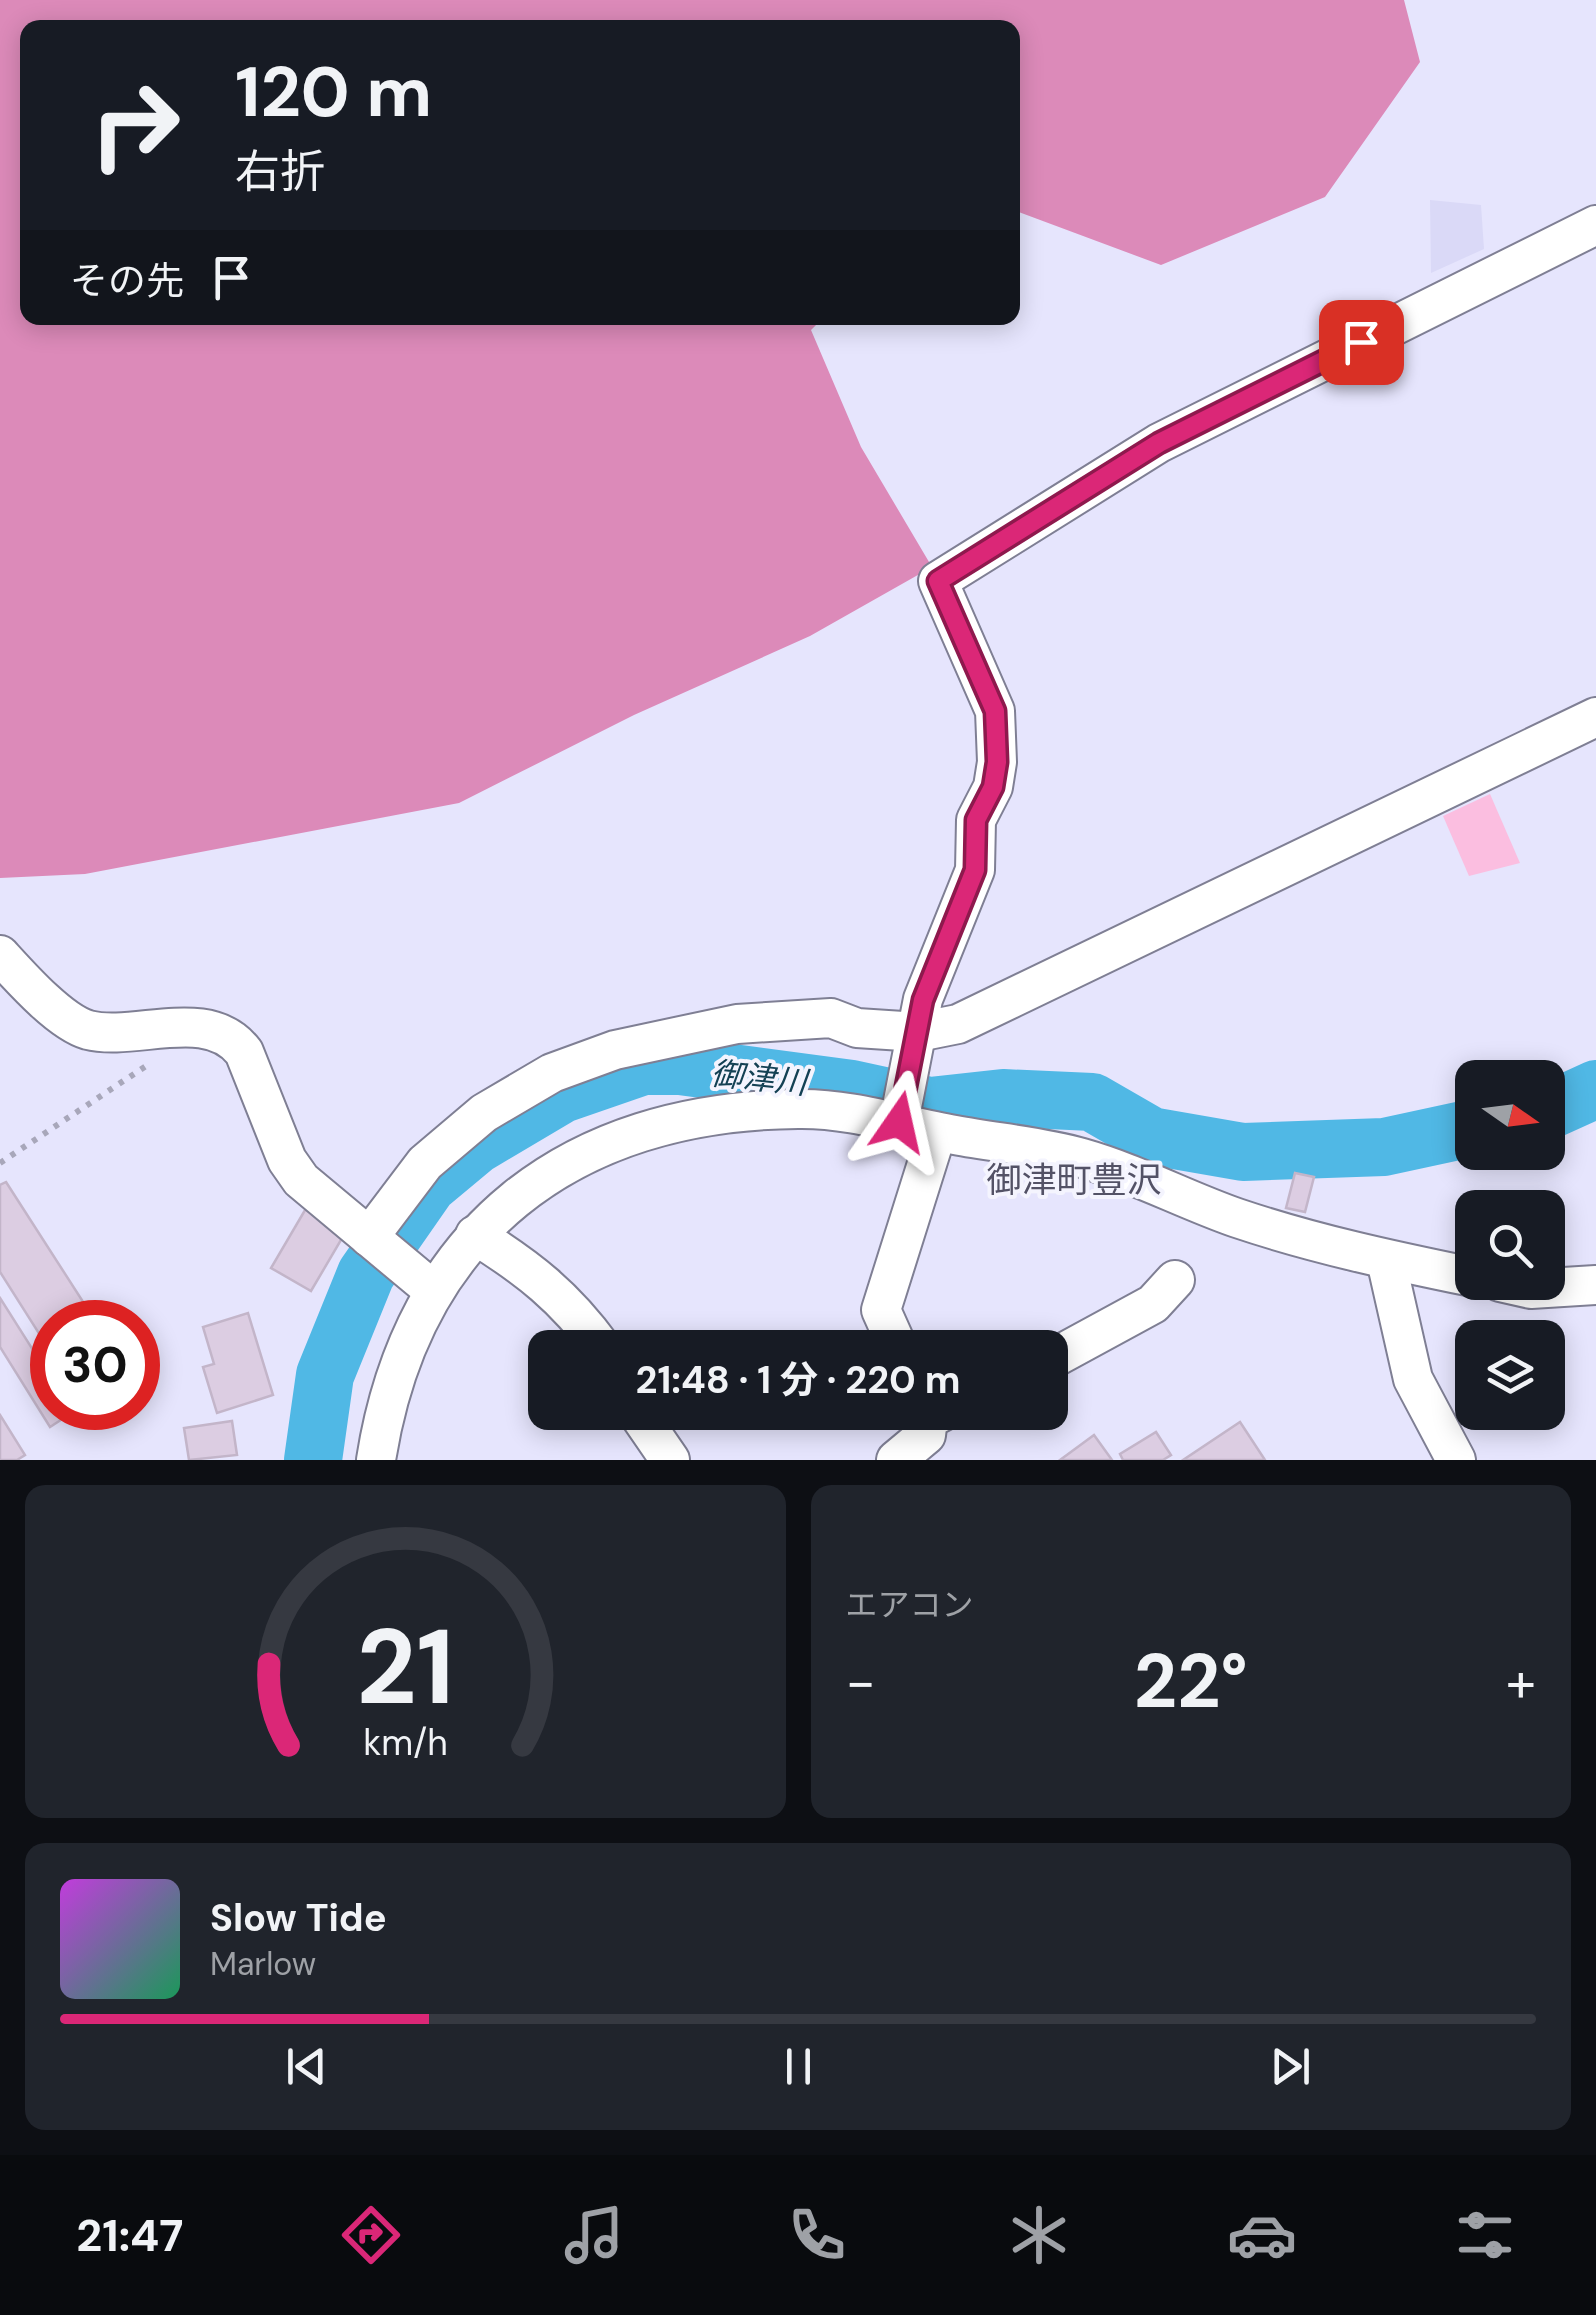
<!DOCTYPE html>
<html lang="ja">
<meta charset="utf-8">
<style>
:root{--surface:#171b24;--page:#20242c;--text:#f1f3f6;--muted:#9ea1a6;--line:#363941;--accent:#db2777}
body{margin:0;font-family:"DM Sans","Noto Sans JP",sans-serif;background:var(--page);color:var(--text);height:100vh;display:flex;flex-direction:column;font-size:38px;white-space:nowrap}
*{box-sizing:border-box;margin:0}
p{font-size:32px;color:var(--muted)}
.icon{flex:none;width:55px;height:55px;fill:none;stroke:currentColor;stroke-width:2;stroke-linecap:round;stroke-linejoin:round}
.map{position:relative;height:1460px;overflow:hidden}
.sheet{display:flex;flex-direction:column;gap:25px;padding:25px;background:#0d0f14;flex:1}
.sheet>*{flex:none}
.guide{position:absolute;left:20px;top:20px;width:1000px;height:305px;border-radius:20px;box-shadow:0 5px 25px #0003;background:#171b24;color:var(--text);overflow:hidden}
.needle{width:65px;rotate:104deg}
.fabs{position:absolute;left:1455px;top:1060px;display:grid;gap:20px}
.fabs a{display:grid;place-items:center;width:110px;height:110px;border-radius:20px;background:var(--surface);box-shadow:0 5px 25px #0003;font-size:50px}
.speed{position:absolute;left:30px;top:1300px;display:flex;gap:20px;font-size:50px;font-weight:700;text-align:center}
.speed>*{display:grid;place-content:center;width:130px;height:130px;border-radius:50%;background:var(--surface);box-shadow:0 5px 25px #0003;line-height:1}
.speed .limit{border:15px solid #d22;background:#fff;color:#111}
.pin{position:absolute;display:grid;place-items:center;width:85px;height:85px;color:#fff;margin:-42px;border-radius:20px;box-shadow:0 5px 15px #0006}
.me{position:absolute;width:110px;margin:-55px;rotate:11deg;stroke-linejoin:round;filter:drop-shadow(0 0 8px #0008)}
.turn{display:flex;align-items:center;gap:35px;height:210px;padding:0 50px;font-size:45px}
.turn .icon{width:130px;height:130px;stroke-width:2.5}
.turn b{display:block;font-size:70px;line-height:85px}
.then{display:flex;align-items:center;height:95px;padding:0 50px;background:#0003;gap:20px;font-size:38px}
.big{font-size:75px;font-weight:700;line-height:1.1}
.sheet .card{flex:1;display:flex;flex-direction:column;justify-content:center;gap:15px;min-width:0;padding:0 35px;border-radius:20px;background:var(--page)}
.sheet .dial{align-items:center;gap:0}
.dial svg{height:260px;overflow:visible;fill:none;stroke:var(--line);stroke-width:7;stroke-linecap:round;text-anchor:middle}
.dial text{fill:var(--text);stroke:none}
.song{display:flex;align-items:center;gap:30px}
.cover{width:120px;height:120px;border-radius:15px;background:linear-gradient(135deg,hsl(290 70% 55%),hsl(150 70% 35%))}
.played{height:10px;border-radius:5px;background:linear-gradient(90deg,var(--accent) 25%,var(--line) 25%)}
.keys{display:flex;justify-content:space-around;direction:ltr}
.heat{display:flex;justify-content:space-between;align-items:center;font-size:55px;direction:ltr}
.sheet .tiles{flex:1;display:grid;gap:25px;grid-template-columns:1fr 1fr}
.card:last-child{grid-column:span 2}
.trip{position:absolute;left:528px;top:1330px;width:540px;height:100px;border-radius:20px;background:var(--surface);box-shadow:0 5px 25px #0003;font-weight:700;line-height:100px;text-align:center}
.menu{display:flex;height:160px;justify-content:space-around;align-items:center;background:#090b0e;color:var(--muted)}
.menu .icon{width:70px;height:70px}
.menu .active{color:var(--accent)}
.menu b{font-size:45px;color:var(--text)}
.map>svg:first-child{display:block}
.built{fill:#dad9f7}
.green{fill:#fbbee0}
.forest{fill:#dc8ab9}
.lines{fill:none;stroke-linecap:round;stroke-linejoin:round}
.river{stroke:#50b8e5;stroke-width:58}
.building{fill:#dccde2;stroke:#c3b5c9;stroke-width:2.5}
.street-casing{stroke:#7f7f94;stroke-width:42}
.path{stroke:#a8a7ba;stroke-width:6;stroke-dasharray:5 8;stroke-linecap:butt}
.street{stroke:#fff;stroke-width:38}
.route-casing{stroke:#8e194d;stroke-width:25}
.route{stroke:#db2777;stroke-width:18}
.labels{text-anchor:middle;dominant-baseline:central;stroke-width:8;stroke-linejoin:round;paint-order:stroke}
.water-label{font-size:32px;font-style:italic;fill:#144154;stroke:#f4f4fe}
.quarter-label{font-size:35px;fill:#535266;stroke:#f4f4fe}
</style>
<div class="map">
<svg width="1596" height="1460" viewBox="0 0 1596 1460">
<rect width="100%" height="100%" fill="#e6e5fd"/>
<!-- built -->
<polygon class="built" points="1430,200 1481,205 1484,249 1431,273"/>
<!-- green -->
<polygon class="green" points="1490,794 1520,863 1469,876 1443,816"/>
<!-- forest -->
<polygon class="forest" points="0,0 1404,0 1420,62 1325,197 1161,265 1013,210 1012,28 28,28 28,318 823,318 811,330 861,447 932,567 810,636 634,715 459,803 85,874 0,878"/>
<g class="lines">
<!-- river -->
<g class="river">
<polyline points="1548,1111 1596,1089"/>
<polyline points="313,1460 325,1375 366,1274 428,1185 476,1145 562,1094 643,1066 680,1066 852,1089 930,1106 1003,1098 1092,1102 1151,1136 1243,1152 1384,1147 1472,1128"/>
</g>
</g>
<!-- building -->
<g class="building">
<polygon points="1295,1173 1314,1177 1305,1212 1286,1208"/>
<polygon points="6,1182 96,1322 52,1322 52,1354 0,1272 0,1185"/>
<polygon points="308,1205 348,1228 311,1291 271,1268"/>
<polygon points="0,1298 52,1380 52,1408 70,1408 73,1412 50,1427 0,1347"/>
<polygon points="248,1313 273,1395 217,1413 203,1367 214,1364 203,1327"/>
<polygon points="0,1415 25,1455 17,1460 0,1460"/>
<polygon points="232,1421 237,1455 189,1460 184,1428"/>
<polygon points="1240,1422 1265,1460 1183,1460"/>
<polygon points="1156,1432 1171,1455 1163,1460 1123,1460 1120,1454"/>
<polygon points="1094,1435 1112,1460 1060,1460"/>
</g>
<g class="lines">
<defs>
<g id="street">
<path d="M0 955C21 978 60 1022 88 1030 136 1042 208 1005 244 1052L287 1160 301 1180 434 1291"/>
<polyline points="899,1122 923,999 975,870 976,820 993,787 997,762 995,711 938,581 1159,443 1596,225"/>
<path d="M475 1235C528 1268 565 1297 602 1348"/>
<polyline points="369,1237 425,1163 484,1113 552,1073 615,1050 737,1024 831,1018 857,1028 918,1032 958,1024 1596,717"/>
<polyline points="1386,1260 1413,1379 1456,1460"/>
<polyline points="1500,1282 1531,1289 1596,1285"/>
<polyline points="898,1348 881,1310 937,1132"/>
<polyline points="1050,1360 1153,1304 1175,1280"/>
<polyline points="637,1412 670,1460"/>
<path d="M376 1460C412 1231 570 1111 798 1109 852 1108 903 1126 955 1135 997 1143 1041 1146 1082 1158 1135 1173 1185 1200 1237 1218 1314 1244 1394 1261 1472 1277"/>
<polyline points="896,1460 926,1435 928,1419 942,1412"/>
</g>
</defs>
<!-- street casing -->
<use href="#street" class="street-casing"/>
<!-- path -->
<polyline class="path" points="0,1163 149,1064"/>
<!-- street -->
<use href="#street" class="street"/>
</g>
<g class="lines">
<defs>
<polyline id="route" points="899,1122 923,1000 975,870 976,820 993,787 997,762 995,711 938,581 1159,443 1361,342"/>
</defs>
<!-- route casing -->
<use href="#route" class="route-casing"/>
<!-- route -->
<use href="#route" class="route"/>
</g>
<g class="labels">
<!-- water labels -->
<g class="water-label">
<text transform="translate(759 1078) rotate(6)">御津川</text>
</g>
<!-- quarter labels -->
<g class="quarter-label">
<text x="1074" y="1180">御津町豊沢</text>
</g>
</g>
</svg>
<div class="fabs">
<a><svg class="needle" viewBox="-14 -14 28 28"><path d="M0-13l5 13h-10z" fill="#e53935"/><path d="M0 13l5-13h-10z" fill="#9ea1a6"/></svg></a>
<a><svg class="icon" aria-label="search" viewBox="0 0 24 24"><circle cx="10" cy="10" r="6"/><path d="M15 15l6 6"/></svg></a>
<a><svg class="icon" aria-label="layers" viewBox="0 0 24 24"><path d="M12 4l9 5-9 5-9-5zM3 14l9 5 9-5"/></svg></a>
</div>
<div class="speed"><div class="limit">30</div></div>
<div class="pin" style="left:1361px;top:342px;background:#d93025"><svg class="icon" aria-label="arrive" viewBox="0 0 24 24"><path d="M6 21V4h12l-3 4 3 4H6"/></svg></div>
<svg class="me" style="left:899px;top:1122px" viewBox="-20 -20 40 40"><path d="M0-17L14 15 0 8-14 15z" fill="#db2777" stroke="#fff" stroke-width="4"/></svg>
<div class="trip">21:48 · 1 分 · 220 m</div>
<div class="guide">
<div class="turn"><svg class="icon" aria-label="right" viewBox="0 0 24 24"><path d="M7 20v-9h11M14 6l5 5-5 5"/></svg><div><b>120 m</b>右折</div></div>
<div class="then">その先<svg class="icon" aria-label="arrive" viewBox="0 0 24 24"><path d="M6 21V4h12l-3 4 3 4H6"/></svg></div>
</div>
</div>
<section class="sheet">
<div class="tiles">
<div class="card dial"><svg viewBox="0 0 100 80">
<path d="M14 69A42 42 0 1 1 86 69"/>
<path d="M14 69A42 42 0 0 1 8 44" stroke="#db2777"/>
<text x="50" y="56" font-size="32" font-weight="700">21</text>
<text x="50" y="72" font-size="11">km/h</text>
</svg></div>
<div class="card"><p>エアコン</p>
<div class="heat"><a>−</a><b class="big">22°</b><a>+</a></div>
</div>
<div class="card">
<div class="song"><i class="cover"></i><div><b>Slow Tide</b><p>Marlow</p></div></div>
<div class="played"></div>
<div class="keys"><svg class="icon" aria-label="previous" viewBox="0 0 24 24"><path d="M18 5L8 12l10 7zM5 5v14"/></svg><svg class="icon" aria-label="pause" viewBox="0 0 24 24"><path d="M8 5v14M16 5v14"/></svg><svg class="icon" aria-label="next" viewBox="0 0 24 24"><path d="M6 5l10 7-10 7zM19 5v14"/></svg></div>
</div>
</div>
</section>
<nav class="menu">
<b>21:47</b>
<svg class="icon active" aria-label="directions" viewBox="0 0 24 24"><path d="M12 3l9 9-9 9-9-9zM9 14v-3h6M13 9l2 2-2 2"/></svg>
<svg class="icon" aria-label="music" viewBox="0 0 24 24"><path d="M9 18V5l10-2v13"/><circle cx="6" cy="18" r="3"/><circle cx="16" cy="16" r="3"/></svg>
<svg class="icon" aria-label="phone" viewBox="0 0 24 24"><path d="M5 4h4l2 5-3 2q2 4 5 5l2-3 5 2v4C11 20 4 13 5 4z"/></svg>
<svg class="icon" aria-label="climate" viewBox="0 0 24 24"><path d="M12 3v18M4 7l16 10M4 17L20 7"/></svg>
<svg class="icon" aria-label="car" viewBox="0 0 24 24"><path d="M5 17H2v-5l4-1 3-4h7l3 4 3 1v5h-3M9 17h6M6 11h13"/><circle cx="7" cy="17" r="2"/><circle cx="17" cy="17" r="2"/></svg>
<svg class="icon" aria-label="filters" viewBox="0 0 24 24"><path d="M4 7h16M4 17h16"/><circle cx="9" cy="7" r="2"/><circle cx="15" cy="17" r="2"/></svg>
</nav>
